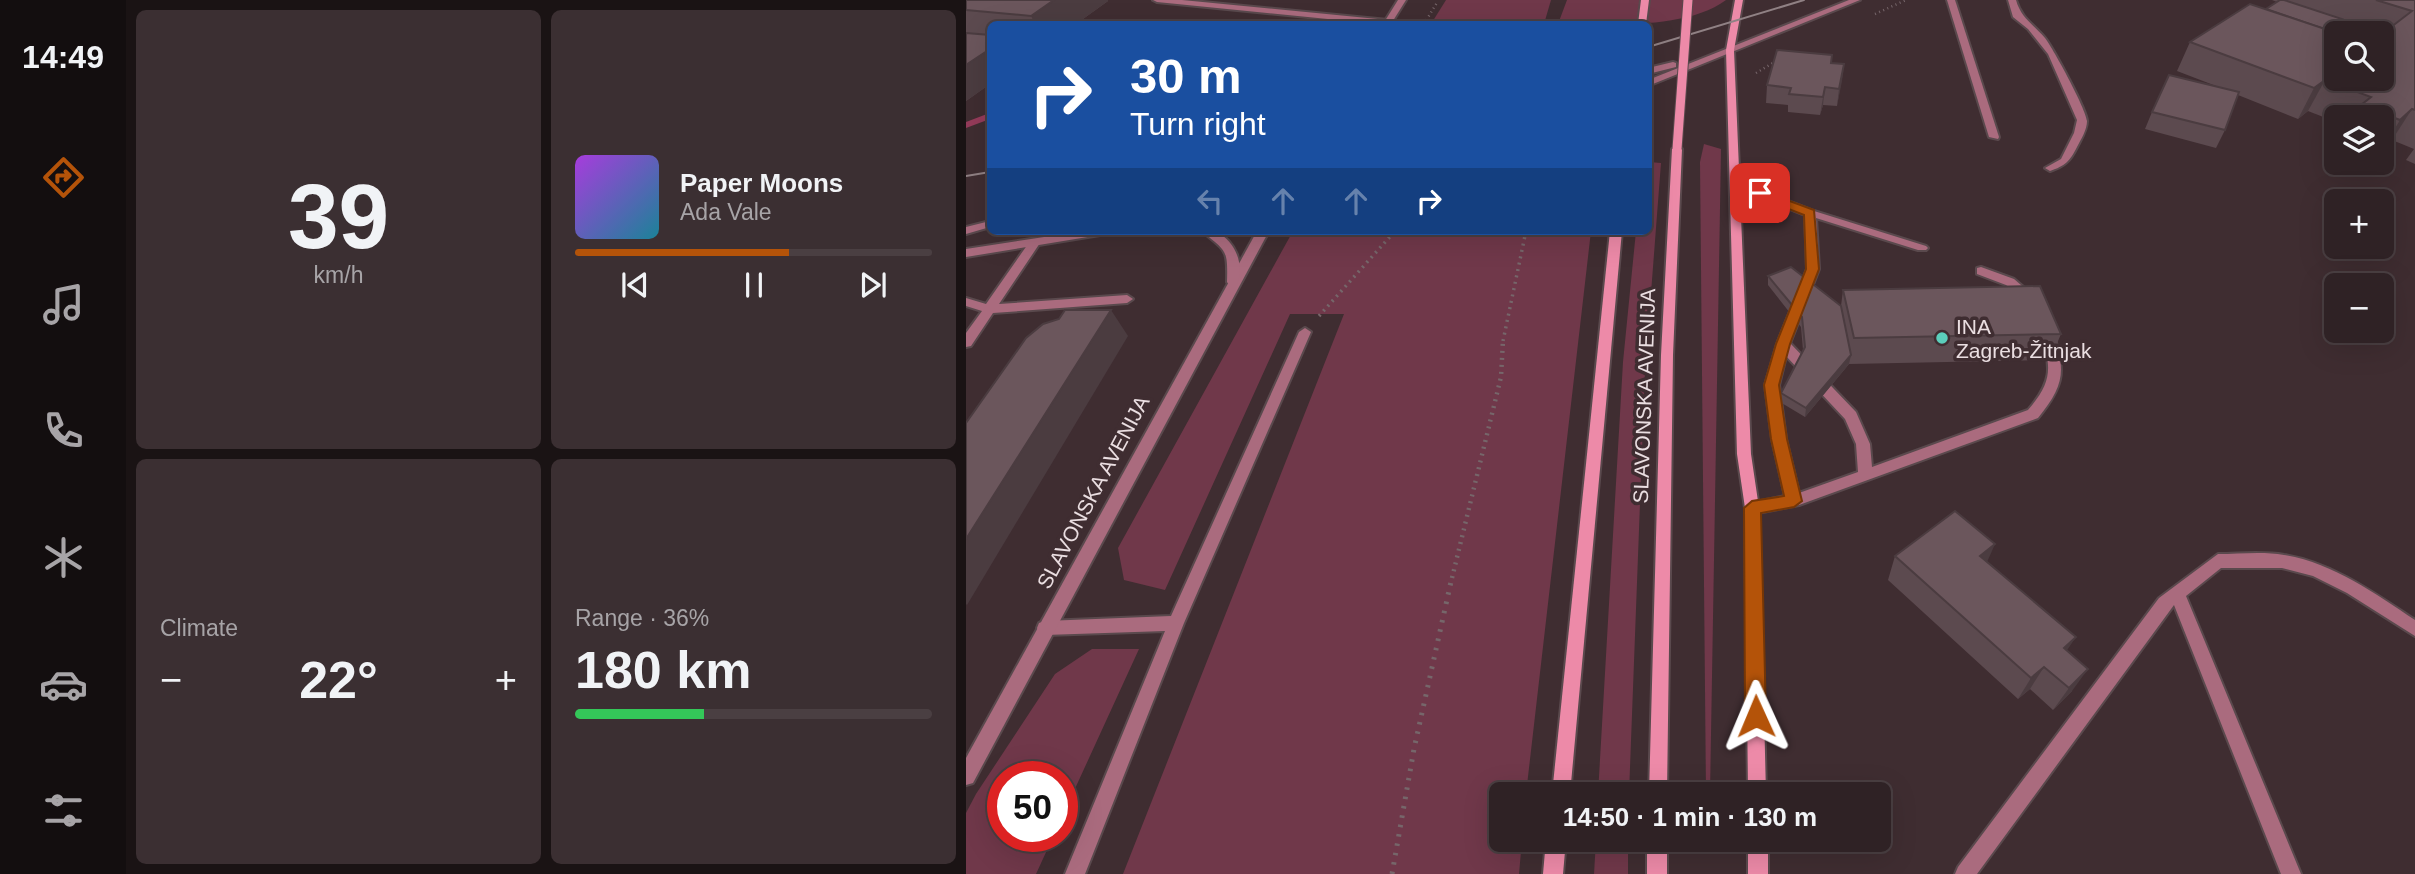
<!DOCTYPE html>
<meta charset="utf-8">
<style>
:root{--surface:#2f2225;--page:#3b2f32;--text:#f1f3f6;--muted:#a7a4a7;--line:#4a3f42;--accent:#b45309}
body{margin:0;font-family:Helvetica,sans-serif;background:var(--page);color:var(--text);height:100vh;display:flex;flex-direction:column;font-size:26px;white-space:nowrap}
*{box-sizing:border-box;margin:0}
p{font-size:23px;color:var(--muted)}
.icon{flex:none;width:38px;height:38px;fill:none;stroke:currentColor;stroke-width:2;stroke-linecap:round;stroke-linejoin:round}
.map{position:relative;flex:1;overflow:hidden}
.panel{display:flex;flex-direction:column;gap:10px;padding:10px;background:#1a1314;width:840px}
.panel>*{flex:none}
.guide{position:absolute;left:21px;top:21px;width:665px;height:214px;border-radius:10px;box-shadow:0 7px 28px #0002,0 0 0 2px var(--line);background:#1a4fa0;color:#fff;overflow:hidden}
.controls{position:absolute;left:1358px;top:21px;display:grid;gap:14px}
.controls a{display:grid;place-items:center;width:70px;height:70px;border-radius:10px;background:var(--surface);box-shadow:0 7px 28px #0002,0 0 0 2px var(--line);font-size:35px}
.speed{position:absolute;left:21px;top:761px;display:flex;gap:14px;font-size:35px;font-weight:700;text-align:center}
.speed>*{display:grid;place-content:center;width:91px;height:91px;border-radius:50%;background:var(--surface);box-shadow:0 7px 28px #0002,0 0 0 2px var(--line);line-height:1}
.speed .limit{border:10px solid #d22;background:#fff;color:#111}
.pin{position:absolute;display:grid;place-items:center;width:60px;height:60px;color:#fff;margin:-30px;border-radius:14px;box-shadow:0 4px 10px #0006}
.me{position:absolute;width:77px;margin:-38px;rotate:359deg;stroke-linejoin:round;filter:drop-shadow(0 0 5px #0008)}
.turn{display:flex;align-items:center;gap:24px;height:147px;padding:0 28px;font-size:32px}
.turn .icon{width:91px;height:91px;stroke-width:2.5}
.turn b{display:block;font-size:49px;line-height:60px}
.lanes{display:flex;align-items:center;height:66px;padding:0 28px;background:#0003;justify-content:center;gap:35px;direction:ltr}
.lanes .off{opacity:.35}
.big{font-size:52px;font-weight:600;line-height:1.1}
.panel .card{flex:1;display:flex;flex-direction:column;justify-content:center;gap:10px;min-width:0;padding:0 24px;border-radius:10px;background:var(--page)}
.panel .dial{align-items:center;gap:0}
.dial b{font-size:91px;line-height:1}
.song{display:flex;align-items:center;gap:21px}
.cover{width:84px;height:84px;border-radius:10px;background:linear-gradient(135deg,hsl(280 70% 55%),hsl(190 70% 35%))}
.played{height:7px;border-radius:4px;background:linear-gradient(90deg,var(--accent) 60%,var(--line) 60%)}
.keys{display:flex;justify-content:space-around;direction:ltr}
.heat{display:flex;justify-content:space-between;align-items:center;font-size:38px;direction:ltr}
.charge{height:10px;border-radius:5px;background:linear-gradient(90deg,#34c759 36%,var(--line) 0)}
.panel .tiles{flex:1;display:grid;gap:10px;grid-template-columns:repeat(2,1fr)}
.trip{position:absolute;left:523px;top:782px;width:402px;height:70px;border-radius:10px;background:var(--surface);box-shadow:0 7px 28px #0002,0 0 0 2px var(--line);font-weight:600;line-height:70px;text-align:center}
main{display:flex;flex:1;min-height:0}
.dock{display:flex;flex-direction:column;width:126px;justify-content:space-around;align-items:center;background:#130e0f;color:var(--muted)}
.dock .icon{width:49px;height:49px}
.dock .active{color:var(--accent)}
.dock b{font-size:32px;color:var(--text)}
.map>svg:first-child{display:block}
.green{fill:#70384a}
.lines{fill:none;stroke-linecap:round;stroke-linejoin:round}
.stream{fill:#943b5a;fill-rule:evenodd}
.service-casing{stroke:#5a494d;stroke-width:4}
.minor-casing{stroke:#5a494d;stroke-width:4}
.tertiary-casing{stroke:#5a494d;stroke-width:4}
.secondary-casing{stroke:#5a494d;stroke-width:4}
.path-far3{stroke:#76666a;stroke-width:2.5;stroke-dasharray:1 3.5;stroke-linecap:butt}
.path-far2{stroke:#76666a;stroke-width:3.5;stroke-dasharray:2 4.5;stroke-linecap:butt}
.path-far1{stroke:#76666a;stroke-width:4.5;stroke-dasharray:2 5;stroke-linecap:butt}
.path{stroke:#76666a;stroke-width:5;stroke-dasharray:2.5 7;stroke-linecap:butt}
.service{fill:#aa6b7e;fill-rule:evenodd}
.minor{fill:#aa6b7e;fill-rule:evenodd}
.tertiary{fill:#aa6b7e;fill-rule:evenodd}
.secondary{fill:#ed8aa8;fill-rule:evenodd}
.tram{stroke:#908184;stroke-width:2}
.secondary-bridge-casing{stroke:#5a494d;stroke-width:11;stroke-linecap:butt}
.secondary-bridge{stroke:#ed8aa8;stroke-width:9}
.wall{fill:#5c4a4f;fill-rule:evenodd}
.shaded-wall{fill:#4b3c40}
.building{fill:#6b565c;stroke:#4b3c40;stroke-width:2}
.route{fill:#b45309;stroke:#753606;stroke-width:2}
.poi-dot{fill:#5bcebb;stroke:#3f2d31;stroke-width:2.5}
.labels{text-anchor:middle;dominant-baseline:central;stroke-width:7;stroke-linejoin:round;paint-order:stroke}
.poi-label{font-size:21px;fill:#eadee1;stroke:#3f2d31;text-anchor:start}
.street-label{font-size:21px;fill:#eadee1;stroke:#3f2d31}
</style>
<main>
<nav class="dock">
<b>14:49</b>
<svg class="icon active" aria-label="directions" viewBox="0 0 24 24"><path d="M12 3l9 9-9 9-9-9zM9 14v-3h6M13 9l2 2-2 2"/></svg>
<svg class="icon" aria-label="music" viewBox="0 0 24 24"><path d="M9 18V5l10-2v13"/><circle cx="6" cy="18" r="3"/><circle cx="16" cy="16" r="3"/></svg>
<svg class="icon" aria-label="phone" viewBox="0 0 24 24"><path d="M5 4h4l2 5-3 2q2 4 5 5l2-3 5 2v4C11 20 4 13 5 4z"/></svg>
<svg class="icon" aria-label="climate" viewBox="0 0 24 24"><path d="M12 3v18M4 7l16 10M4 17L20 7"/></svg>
<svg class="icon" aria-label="car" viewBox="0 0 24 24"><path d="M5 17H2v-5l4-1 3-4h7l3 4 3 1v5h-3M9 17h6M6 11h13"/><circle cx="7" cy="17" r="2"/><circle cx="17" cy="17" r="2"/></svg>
<svg class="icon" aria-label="filters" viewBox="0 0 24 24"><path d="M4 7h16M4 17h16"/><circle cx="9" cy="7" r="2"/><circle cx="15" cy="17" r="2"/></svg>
</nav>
<section class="panel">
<div class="tiles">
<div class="card dial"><b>39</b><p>km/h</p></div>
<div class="card">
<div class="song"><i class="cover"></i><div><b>Paper Moons</b><p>Ada Vale</p></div></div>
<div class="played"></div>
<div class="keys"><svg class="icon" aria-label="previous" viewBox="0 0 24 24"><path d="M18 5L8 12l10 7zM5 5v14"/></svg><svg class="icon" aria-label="pause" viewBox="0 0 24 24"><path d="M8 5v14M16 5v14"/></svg><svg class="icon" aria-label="next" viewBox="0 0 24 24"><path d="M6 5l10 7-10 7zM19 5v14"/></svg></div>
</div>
<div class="card"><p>Climate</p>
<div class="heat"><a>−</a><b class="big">22°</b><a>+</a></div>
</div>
<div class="card"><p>Range · 36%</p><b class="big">180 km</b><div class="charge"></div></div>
</div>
</section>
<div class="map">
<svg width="1449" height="874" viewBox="0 0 1449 874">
<rect width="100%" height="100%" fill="#3f2d31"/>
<!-- green -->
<g class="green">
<polygon points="480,0 585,0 578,24 465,24"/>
<path d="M601 0H760C720 30 641 24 592 24Z"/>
<polygon points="738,144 755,149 744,794 740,794 734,162"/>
<polygon points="683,162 695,163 679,371 663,794 632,794 657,362 670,231 682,231"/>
<polygon points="327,231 625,231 560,794 536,794 536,840 556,840 553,874 157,874 378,314 324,314 199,590 158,580 152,548"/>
<polygon points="126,649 173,649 96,817 96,777 37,777 37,836 87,837 70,874 0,874 0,813 10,794 89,674"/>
<polygon points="630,840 662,840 662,874 628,874"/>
</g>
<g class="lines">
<!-- stream -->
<polygon class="stream" points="21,114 24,114 24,119 0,128 0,122"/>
<defs>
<g id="service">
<polygon points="187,0 216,0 422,20 426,23 412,24 191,2"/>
<polygon points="981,0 989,0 1033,137 1032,139 1023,137"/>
<path d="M1042 0H1050C1055 18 1067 24 1079 38 1088 50 1120 109 1121 121 1121 130 1115 139 1111 147 1104 161 1099 166 1084 171L1079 168 1095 159 1108 133 1111 120 1082 54 1062 29 1047 17Z"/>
<path d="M770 181 848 211 960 246 962 248 960 250H952L850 218 853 269 824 343 890 412 904 444 906 467 1062 410C1086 382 1086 368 1075 334L1081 330 1087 334C1101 372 1097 387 1072 418L833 505 786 514 781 512 779 508 781 504 819 496 806 439 799 385 811 344 841 269 839 215 766 186 765 184ZM820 356 879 419 890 444 892 472 833 493 820 439 813 385Z"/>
<polygon points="68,240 74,243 33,304 161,295 167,299 161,303 27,313 5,346 0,347 0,333 16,311 0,306 0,298 20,304 64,241"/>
<polygon points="1015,267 1048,279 1069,297 1063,301 1040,285 1011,274 1011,268"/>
<polygon points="339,328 345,332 218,623 119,874 99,874 199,631 79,635 73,633 71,628 73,623 79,621 205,616 333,332"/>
<path d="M1252 554C1273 554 1297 551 1318 555 1367 563 1408 593 1449 620V636L1381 593 1347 576 1316 568H1255L1220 596 1335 874H1315L1208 605 1011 874H989L992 867 1193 598Z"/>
</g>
<g id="minor">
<polygon points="432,0 440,0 425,24 417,24"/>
<polygon points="291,231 303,231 7,783 0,785 0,758"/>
</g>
<g id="tertiary">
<polygon points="883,0 894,0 682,86 682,80"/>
<polygon points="707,62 710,63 710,67 682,74 682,68"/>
<polygon points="24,221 24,227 0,234 0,227"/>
<polygon points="118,231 146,231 140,234 0,257 0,249"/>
<path d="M236 231H250C269 242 279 263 271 285H263L261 282C262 248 260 252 236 231Z"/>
</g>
<g id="secondary">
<polygon points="675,0 683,0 680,24 672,24"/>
<polygon points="769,0 777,0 768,50 785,454 793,508 800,794 782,794 779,508 771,454 760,50"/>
<polygon points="711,146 716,149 707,355 701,794 683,794 695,355 706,149"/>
<polygon points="644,231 656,231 604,794 586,794"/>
<polygon points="580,840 600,840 597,874 577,874"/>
<rect x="681" y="840" width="20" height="34"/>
<rect x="782" y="840" width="20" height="34"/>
</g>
</defs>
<!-- service casing -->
<use href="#service" class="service-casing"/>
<!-- minor casing -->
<use href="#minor" class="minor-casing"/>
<!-- tertiary casing -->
<use href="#tertiary" class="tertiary-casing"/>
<!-- secondary casing -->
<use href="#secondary" class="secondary-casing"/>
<!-- path-far3 -->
<g class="path-far3">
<polyline points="909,14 940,0"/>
<polyline points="458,24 472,1"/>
<polyline points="790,73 812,60"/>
</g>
<!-- path-far2 -->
<g class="path-far2">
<polyline points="353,316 429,231"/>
<polyline points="537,341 560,231"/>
</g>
<!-- path-far1 -->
<polyline class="path-far1" points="486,578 535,377 537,340"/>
<!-- path -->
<polyline class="path" points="426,874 448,749 486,577"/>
<!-- service -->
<use href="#service" class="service"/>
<!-- minor -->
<use href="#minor" class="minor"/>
<!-- tertiary -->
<use href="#tertiary" class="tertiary"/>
<!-- secondary -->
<use href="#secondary" class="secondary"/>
<!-- tram -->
<g class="tram">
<polyline points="682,47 838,0"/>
<polyline points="0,176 24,172"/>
</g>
<defs>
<polyline id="secondary-bridge" points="711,149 722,0"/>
</defs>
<!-- secondary-bridge casing -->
<use href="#secondary-bridge" class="secondary-bridge-casing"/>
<!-- secondary-bridge -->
<use href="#secondary-bridge" class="secondary-bridge"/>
</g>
<!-- wall -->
<g class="wall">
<polygon points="0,0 142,0 142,1 110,24 24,24 24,84 0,101"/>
<path d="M1306 0H1449V164L1440 160 1448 149 1426 140 1416 150V117H1370V122L1342 111 1332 119 1272 95 1259 130 1250 148 1179 129 1186 112 1250 86 1211 71 1224 42 1300 9 1311 2ZM1374 22 1407 33H1416V79L1369 32Z"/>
<polygon points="865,63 878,64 871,106 857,105 854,115 822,112 822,105 800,103 801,85"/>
<polygon points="802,276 875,306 877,290 1095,334 1084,360 883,364 839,417 814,402 815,393 837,350 835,327 802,285"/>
<polygon points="929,556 1021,562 1101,650 1106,691 1087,710 1064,689 1052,699 922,580"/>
</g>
<!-- shaded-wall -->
<g class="shaded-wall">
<polygon points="88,0 142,0 142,1 110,24 69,24 65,16"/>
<polygon points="1376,19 1367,36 1352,36"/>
<polygon points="24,49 24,84 0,101 0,65"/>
<polygon points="878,64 876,81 871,106 873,89"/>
<polygon points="1359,80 1342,111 1332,119 1348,88"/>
<polygon points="859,87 857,105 854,115 857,97"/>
<polygon points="1446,109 1426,140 1416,150 1434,120"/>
<polygon points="145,310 162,336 1,605 0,604 0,539"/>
<polygon points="885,355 883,364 839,417 840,408"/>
<polygon points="1029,544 1018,569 1014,556"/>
<polygon points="1110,637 1095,659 1098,648"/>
<polygon points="1078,667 1064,689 1052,699 1065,678"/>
<polygon points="1122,669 1106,691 1087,710 1103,688"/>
</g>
<!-- building -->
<g class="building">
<polygon points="0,0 88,0 65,16 0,10"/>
<polygon points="1314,0 1318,0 1376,19 1361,30 1300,9"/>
<polygon points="1410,0 1449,0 1449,110 1446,109 1434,120 1395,105 1405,97 1359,80 1348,88 1224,42 1284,4 1371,33 1370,33 1370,79 1416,79 1416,34 1446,11"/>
<polygon points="0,33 24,35 24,49 0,65"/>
<polygon points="811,50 866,55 865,63 878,64 873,89 859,87 857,97 823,94 825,88 801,85"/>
<polygon points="1203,75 1273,92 1259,130 1186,112"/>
<polygon points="825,267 875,306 885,355 840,408 815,393 839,347 836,317 802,276"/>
<polygon points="1074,286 1095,334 888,338 877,290"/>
<polygon points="99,310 145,310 0,539 0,423 60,338 77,324 93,319"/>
<polygon points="989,511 1029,544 1014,556 1110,637 1098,648 1122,669 1103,688 1078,667 1065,678 929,556"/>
</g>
<!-- route -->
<polygon class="route" points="794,190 848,210 853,269 824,344 813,385 821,439 836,501 828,507 795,513 800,716 797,723 790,726 782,723 779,716 778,508 786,501 818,496 805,439 798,385 810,344 840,269 838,215 790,196 790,191"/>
<!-- markers -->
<circle class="poi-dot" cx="976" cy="338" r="7"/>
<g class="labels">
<!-- poi labels -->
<g class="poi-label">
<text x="990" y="326">INA<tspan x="990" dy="24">Zagreb-Žitnjak</tspan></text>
</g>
<!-- street labels -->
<g class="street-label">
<text transform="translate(678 396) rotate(-88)">SLAVONSKA AVENIJA</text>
<text transform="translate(127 492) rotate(-62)">SLAVONSKA AVENIJA</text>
</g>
</g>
</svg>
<div class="controls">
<a><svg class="icon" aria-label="search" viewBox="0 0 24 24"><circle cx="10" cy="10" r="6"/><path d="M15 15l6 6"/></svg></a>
<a><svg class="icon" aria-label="layers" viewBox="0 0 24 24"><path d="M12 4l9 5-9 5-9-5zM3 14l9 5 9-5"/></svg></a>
<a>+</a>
<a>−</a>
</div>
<div class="speed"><div class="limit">50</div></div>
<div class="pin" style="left:794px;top:193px;background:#d93025"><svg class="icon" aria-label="arrive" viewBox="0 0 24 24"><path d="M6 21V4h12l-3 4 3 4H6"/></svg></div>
<svg class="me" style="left:790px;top:716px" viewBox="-20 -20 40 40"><path d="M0-17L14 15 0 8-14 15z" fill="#b45309" stroke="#fff" stroke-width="4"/></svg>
<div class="trip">14:50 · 1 min · 130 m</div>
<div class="guide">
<div class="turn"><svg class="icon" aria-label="right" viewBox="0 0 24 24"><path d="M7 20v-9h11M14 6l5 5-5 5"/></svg><div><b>30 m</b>Turn right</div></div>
<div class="lanes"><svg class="icon off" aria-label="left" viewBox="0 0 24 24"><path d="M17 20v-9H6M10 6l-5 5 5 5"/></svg><svg class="icon off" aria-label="ahead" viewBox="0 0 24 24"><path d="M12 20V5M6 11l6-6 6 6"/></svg><svg class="icon off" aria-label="ahead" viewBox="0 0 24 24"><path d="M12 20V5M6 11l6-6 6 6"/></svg><svg class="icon" aria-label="right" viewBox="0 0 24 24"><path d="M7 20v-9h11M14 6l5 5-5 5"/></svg></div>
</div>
</div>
</main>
